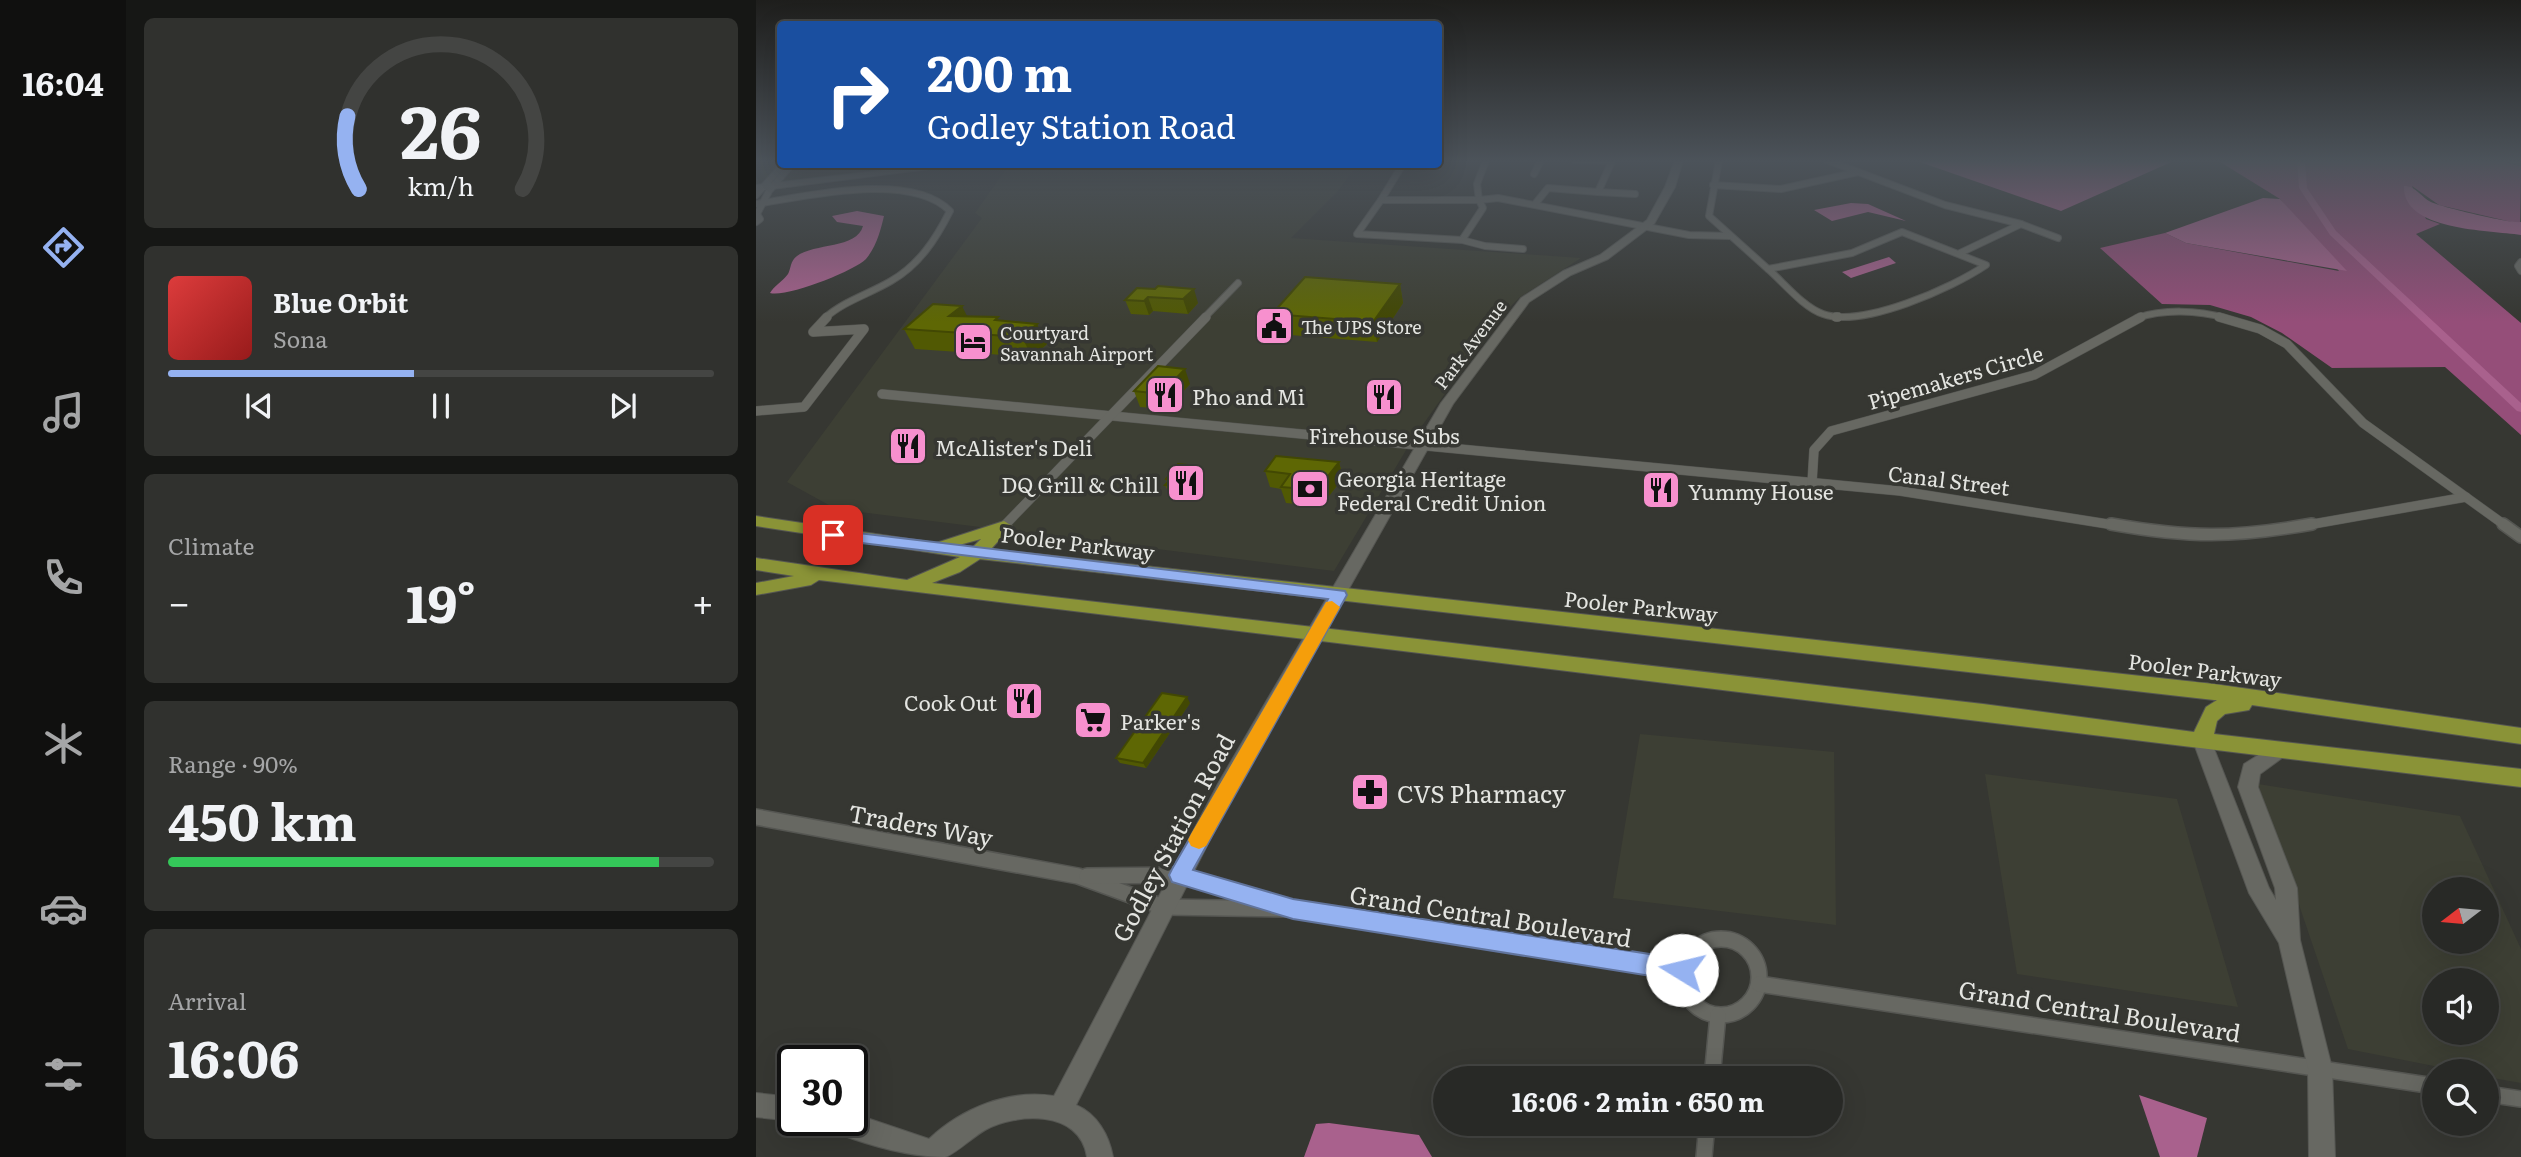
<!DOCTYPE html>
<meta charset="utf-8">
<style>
:root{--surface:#282926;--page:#30312e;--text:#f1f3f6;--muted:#a5a6a7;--line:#444543;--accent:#95b2f1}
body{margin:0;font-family:Literata,serif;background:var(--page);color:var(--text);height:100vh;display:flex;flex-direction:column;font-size:26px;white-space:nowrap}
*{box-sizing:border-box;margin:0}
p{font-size:23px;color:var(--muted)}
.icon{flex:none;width:38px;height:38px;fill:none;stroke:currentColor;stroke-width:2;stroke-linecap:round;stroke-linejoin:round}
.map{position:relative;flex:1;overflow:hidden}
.details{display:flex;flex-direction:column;gap:18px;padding:18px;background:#161715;width:630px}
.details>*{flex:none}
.guide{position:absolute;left:21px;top:21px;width:665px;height:147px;border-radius:7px;box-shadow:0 7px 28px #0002,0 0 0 2px var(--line);background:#1a4fa0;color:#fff;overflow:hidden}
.needle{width:46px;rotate:254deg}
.buttons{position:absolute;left:1666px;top:877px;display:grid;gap:14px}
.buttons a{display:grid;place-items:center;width:77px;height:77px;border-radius:50%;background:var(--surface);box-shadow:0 7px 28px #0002,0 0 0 2px var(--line);font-size:35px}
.speed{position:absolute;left:21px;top:1045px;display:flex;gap:14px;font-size:35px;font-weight:700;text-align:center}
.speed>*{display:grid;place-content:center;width:91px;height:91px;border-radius:50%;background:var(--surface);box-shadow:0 7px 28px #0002,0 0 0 2px var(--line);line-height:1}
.speed .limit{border:4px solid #111;border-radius:10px;background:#fff;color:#111}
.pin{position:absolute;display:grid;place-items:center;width:60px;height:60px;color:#fff;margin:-30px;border-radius:14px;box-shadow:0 4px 10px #0006}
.me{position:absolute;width:77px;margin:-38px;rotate:279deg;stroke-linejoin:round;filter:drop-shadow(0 0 5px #0008)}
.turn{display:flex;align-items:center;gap:24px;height:147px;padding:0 35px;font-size:32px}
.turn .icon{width:91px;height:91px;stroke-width:2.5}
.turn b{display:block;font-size:49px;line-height:60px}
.big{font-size:52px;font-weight:700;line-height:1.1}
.details .widget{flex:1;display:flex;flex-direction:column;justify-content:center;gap:10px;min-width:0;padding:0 24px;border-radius:10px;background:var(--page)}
.details .dial{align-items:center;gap:0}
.dial svg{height:182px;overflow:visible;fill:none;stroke:var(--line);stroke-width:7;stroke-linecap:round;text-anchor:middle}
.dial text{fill:var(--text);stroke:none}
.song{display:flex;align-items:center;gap:21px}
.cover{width:84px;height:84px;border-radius:10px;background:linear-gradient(135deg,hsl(0 70% 55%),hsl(0 70% 35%))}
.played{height:7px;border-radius:4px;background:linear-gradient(90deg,var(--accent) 45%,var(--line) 45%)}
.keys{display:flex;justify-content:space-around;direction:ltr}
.heat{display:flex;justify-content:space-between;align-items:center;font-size:38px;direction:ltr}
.charge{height:10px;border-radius:5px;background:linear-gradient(90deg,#34c759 90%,var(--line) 0)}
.trip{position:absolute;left:677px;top:1066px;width:410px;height:70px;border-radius:35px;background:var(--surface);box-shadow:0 7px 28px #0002,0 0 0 2px var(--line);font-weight:700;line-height:70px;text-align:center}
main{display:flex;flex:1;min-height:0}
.tabs{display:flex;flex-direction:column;width:126px;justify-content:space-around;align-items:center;background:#10100f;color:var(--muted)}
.tabs .icon{width:49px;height:49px}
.tabs .on{color:var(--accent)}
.tabs b{font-size:32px;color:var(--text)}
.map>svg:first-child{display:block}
.built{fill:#3d3f34;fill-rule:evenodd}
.forest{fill:#954e79}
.water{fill:#a9618d}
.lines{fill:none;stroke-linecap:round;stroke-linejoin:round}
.canal{fill:#a9618d;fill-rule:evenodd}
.street-far3-casing{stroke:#555652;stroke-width:8}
.street-far2-casing{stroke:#555652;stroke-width:10}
.street-far1-casing{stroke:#555652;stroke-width:14}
.street-casing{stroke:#555652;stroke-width:18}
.secondary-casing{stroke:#555652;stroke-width:2}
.primary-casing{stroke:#555652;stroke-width:2}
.street-far3{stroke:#676862;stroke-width:6}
.street-far2{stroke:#676862;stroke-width:9}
.street-far1{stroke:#676862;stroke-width:11}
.street{stroke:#676862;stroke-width:15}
.secondary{fill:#676862;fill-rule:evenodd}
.primary{fill:#8a9337;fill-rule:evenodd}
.wall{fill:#515903}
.shaded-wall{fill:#424803}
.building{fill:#5e6704;stroke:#424803;stroke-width:2}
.route{fill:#95b2f1;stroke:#61749d;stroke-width:2}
.slow{fill:#f59e0b}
.labels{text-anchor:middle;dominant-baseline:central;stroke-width:7;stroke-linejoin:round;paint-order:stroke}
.far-poi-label{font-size:18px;fill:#e4e5e1;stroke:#363732;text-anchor:start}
.far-street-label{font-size:18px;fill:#e4e5e1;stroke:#363732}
.street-label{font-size:21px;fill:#e4e5e1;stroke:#363732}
.poi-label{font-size:21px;fill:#e4e5e1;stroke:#363732;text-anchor:start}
.near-poi-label{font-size:24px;fill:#e4e5e1;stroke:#363732;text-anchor:start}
.near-street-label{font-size:24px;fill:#e4e5e1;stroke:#363732}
</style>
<main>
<nav class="tabs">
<b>16:04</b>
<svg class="icon on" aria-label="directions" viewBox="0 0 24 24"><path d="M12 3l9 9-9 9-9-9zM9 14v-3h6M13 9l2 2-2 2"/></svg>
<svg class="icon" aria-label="music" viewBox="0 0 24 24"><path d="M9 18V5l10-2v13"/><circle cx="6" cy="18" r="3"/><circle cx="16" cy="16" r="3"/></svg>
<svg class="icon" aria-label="phone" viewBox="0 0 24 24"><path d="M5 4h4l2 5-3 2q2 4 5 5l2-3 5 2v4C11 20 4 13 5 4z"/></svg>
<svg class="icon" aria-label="climate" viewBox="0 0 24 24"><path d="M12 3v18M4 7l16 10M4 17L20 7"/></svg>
<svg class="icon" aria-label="car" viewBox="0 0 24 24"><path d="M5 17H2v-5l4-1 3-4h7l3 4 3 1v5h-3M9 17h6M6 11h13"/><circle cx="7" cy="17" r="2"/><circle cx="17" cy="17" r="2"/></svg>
<svg class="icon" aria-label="filters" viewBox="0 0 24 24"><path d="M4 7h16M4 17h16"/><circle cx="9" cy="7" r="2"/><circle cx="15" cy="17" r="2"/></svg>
</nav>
<section class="details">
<div class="widget dial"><svg viewBox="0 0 100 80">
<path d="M14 69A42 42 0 1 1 86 69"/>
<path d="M14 69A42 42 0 0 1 9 37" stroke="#95b2f1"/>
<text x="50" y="56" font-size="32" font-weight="700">26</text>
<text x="50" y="72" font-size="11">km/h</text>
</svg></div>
<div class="widget">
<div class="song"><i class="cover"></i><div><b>Blue Orbit</b><p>Sona</p></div></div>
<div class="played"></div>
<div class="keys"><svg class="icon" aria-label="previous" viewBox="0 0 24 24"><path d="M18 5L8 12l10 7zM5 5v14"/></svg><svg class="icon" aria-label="pause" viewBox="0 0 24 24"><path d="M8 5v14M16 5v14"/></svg><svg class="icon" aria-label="next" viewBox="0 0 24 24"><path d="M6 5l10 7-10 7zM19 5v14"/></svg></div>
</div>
<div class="widget"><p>Climate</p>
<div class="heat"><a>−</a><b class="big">19°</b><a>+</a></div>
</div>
<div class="widget"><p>Range · 90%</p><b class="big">450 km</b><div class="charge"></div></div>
<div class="widget"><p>Arrival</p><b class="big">16:06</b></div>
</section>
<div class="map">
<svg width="1765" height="1157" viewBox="0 0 1765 1157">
<rect width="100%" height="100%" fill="#363732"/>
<!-- built -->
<g class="built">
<polygon points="0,160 24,160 24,164 109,165 102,175 0,187"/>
<polygon points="253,165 601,165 582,191 535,238 825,258 763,298 742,319 656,440 578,571 80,509 31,482 226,218 219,213"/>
<polygon points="884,734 1078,752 1080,925 857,898"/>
<polygon points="1229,774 1421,799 1482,1007 1261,974"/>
<path d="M1502 784 1704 816 1765 949V1083L1731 1077V1071H1703L1592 1049ZM1678 889H1731V942H1678ZM1678 980H1731V1032H1678Z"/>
</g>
<!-- forest -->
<polygon class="forest" points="1461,160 1740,160 1765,166 1764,224 1683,205 1656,186 1670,219 1684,224 1660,234 1765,323 1765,435 1689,367 1576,368 1526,333 1495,317 1454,305 1406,304 1344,248 1409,233 1430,243 1583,271 1524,199"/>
<!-- water -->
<g class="water">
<polygon points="1158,160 1420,160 1305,211"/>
<path d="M1648 186C1660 186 1665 197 1675 202 1685 207 1756 224 1765 222V235C1733 230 1646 231 1648 186Z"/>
<polygon points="1507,198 1524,199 1591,271 1430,243 1409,233"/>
<polygon points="1095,203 1112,204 1150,221 1112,212 1076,221 1058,210"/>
<path d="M101 211 128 216C125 228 121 246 110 259 98 271 30 298 14 293 18 286 27 281 32 274 35 269 34 261 41 256 58 243 101 249 107 226L81 222 76 216Z"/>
<polygon points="1133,257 1140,263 1095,278 1086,272"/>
<polygon points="1383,1095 1451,1118 1441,1157 1404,1157"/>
<polygon points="573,1123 663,1135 676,1157 548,1157 560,1124"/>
</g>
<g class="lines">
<!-- canal -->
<polygon class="canal" points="1541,160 1549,160 1551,188 1580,231 1765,403 1765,412 1761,411 1574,235 1543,188"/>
<defs>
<g id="street-far3">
<polyline points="963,160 953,216 1012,269"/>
<polyline points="1071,160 1189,205 1265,224"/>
<polyline points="1756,160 1765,162"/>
<polyline points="778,174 785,160"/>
<polyline points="957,185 1025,189 1102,172"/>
<polyline points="842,192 879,194"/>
<polyline points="0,195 28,164"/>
<polygon points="625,200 723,200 727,208 706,240 601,234"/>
<polyline points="625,200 647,164"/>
<polyline points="723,200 721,184 730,160"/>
<polyline points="723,200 742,198 933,235 974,236"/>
<path d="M0 204C51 196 155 171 194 211 180 239 163 265 135 281 113 294 88 301 69 318"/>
<polyline points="779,204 792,188 842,192 856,161 819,160"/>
<polyline points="0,222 4,219 1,214 13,191 36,164"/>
<path d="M1146 232 1230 265C1196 288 1107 328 1067 314 1047 307 1028 283 1012 269L1096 253Z"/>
<polyline points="706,240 729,246 767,249"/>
<polyline points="1204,253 1265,224 1302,238"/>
<polyline points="1765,262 1762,266 1765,271"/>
<polyline points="448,318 482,283"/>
<path d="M1381 318C1407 309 1442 310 1469 318"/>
</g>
<g id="street-far2">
<polyline points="1080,317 1082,317"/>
<polyline points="1463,317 1504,329 1531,344 1607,423 1750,526"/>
<polyline points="126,394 1144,491 1364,526"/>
<polyline points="0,411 48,407 108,329 57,332 71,317"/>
<polyline points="1056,483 1058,450 1075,431 1278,375 1385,317"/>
<polyline points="248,526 450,317"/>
<polyline points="1546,526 1710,497"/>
</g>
<g id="street-far1">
<path d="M1355 524C1433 538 1478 538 1556 524"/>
<polyline points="1747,524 1765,537"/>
</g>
<g id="street">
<polyline points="0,817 322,876 407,907 537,909 926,970"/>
<polyline points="331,876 424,875 524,905"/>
<circle cx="965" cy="977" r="38"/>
<polyline points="1003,984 1678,1086"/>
<polyline points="956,1078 962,1015"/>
<polyline points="1731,1094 1765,1099"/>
<polyline points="948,1157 951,1124"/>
</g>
<g id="secondary">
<path d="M919 160H927L919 187 898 224 852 259 815 275 773 302 697 404 477 794 320 1105C341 1114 353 1135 357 1157H331C324 1109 260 1113 229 1130 218 1136 198 1155 189 1157 151 1157 105 1143 70 1129L66 1120H96V1113L173 1139C206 1108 253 1089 298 1096L463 782 685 403 765 298 807 271 844 255 891 220 909 187Z"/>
<polygon points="181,164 212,164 0,191 0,185"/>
<polygon points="1446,734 1453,736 1455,741 1513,888 1520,900 1519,888 1482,787 1488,764 1523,742 1530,745 1532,750 1530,755 1504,774 1502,787 1541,888 1544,940 1576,1068 1579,1157 1553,1157 1552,1068 1523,943 1493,893 1437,741 1439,736"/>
<polygon points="0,1093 37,1097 37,1120 40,1120 37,1121 0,1117"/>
</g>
<path id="primary" d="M0 516 180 543 248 521 256 526 235 549 1458 684 1765 728V744L1496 705 1493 710 1469 714 1461 721 1458 734 1765 769V787L63 580 55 585 0 595V583L38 576 0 570V558L151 580 204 557 0 526ZM225 539 217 547 203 545ZM224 559 1458 700H1461L1450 707 1438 732 1227 704 176 583 204 572Z"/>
</defs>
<!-- street-far3 casing -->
<use href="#street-far3" class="street-far3-casing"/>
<!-- street-far2 casing -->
<use href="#street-far2" class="street-far2-casing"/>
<!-- street-far1 casing -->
<use href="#street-far1" class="street-far1-casing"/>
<!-- street casing -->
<use href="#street" class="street-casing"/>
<!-- secondary casing -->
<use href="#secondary" class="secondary-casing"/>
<!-- primary casing -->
<use href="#primary" class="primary-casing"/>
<!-- street-far3 -->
<use href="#street-far3" class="street-far3"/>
<!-- street-far2 -->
<use href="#street-far2" class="street-far2"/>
<!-- street-far1 -->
<use href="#street-far1" class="street-far1"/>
<!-- street -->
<use href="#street" class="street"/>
<!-- secondary -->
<use href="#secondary" class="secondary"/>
<!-- primary -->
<use href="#primary" class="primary"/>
</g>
<!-- wall -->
<g class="wall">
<polygon points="644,284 647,303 621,342 522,334 516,314"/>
<polygon points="381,288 442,303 432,314 397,311 393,315 375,314 369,300"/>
<polygon points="211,316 244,320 291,344 276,357 159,349 148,329"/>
<polygon points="434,384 411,409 384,407 378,391"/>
<polygon points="583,462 587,478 565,506 530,503 525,489 514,487 509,471"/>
<polygon points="446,477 430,497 414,496 409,485 411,483 410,479"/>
<polygon points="434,703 390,768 364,763 360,758"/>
</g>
<!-- shaded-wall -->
<g class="shaded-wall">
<polygon points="644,284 647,303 621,342 617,322"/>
<polygon points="438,289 442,303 432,314 427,299"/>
<polygon points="392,297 397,311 393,315 388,301"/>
<polygon points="206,306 216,326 193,316"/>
<polygon points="281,324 291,344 276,357 266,337"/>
<polygon points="429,369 434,384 411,409 405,394"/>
<polygon points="583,462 587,478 565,506 561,490"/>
<polygon points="442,466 446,477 430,497 426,487"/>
<polygon points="431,697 434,703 390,768 387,763"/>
</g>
<!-- building -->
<g class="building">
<polygon points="549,277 644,284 617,322 516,314"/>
<polygon points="402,286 438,289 427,299 392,297 388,301 369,300 381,288 399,289"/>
<polygon points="177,304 206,306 193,316 242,317 239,320 281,324 266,337 148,329"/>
<polygon points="402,366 429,369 405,394 378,391"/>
<polygon points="520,456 583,462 561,490 525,487 534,474 509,471"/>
<polygon points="422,464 442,466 426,487 409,485 414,480 410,479"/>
<polygon points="406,693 431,697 387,763 360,758"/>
</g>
<!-- sky -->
<linearGradient id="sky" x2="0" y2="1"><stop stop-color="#1e1e1c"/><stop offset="0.5" stop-color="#4c535a"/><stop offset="1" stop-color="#4c535a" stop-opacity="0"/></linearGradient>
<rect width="1765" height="322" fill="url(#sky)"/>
<!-- route -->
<polygon class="route" points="77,530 589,591 591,595 437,870 537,899 926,959 934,962 937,970 934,977 926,981 537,919 416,882 413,875 416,869 572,599 72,539 70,535"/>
<!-- slow -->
<polygon class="slow" points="576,601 584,607 450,846 443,849 435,846 432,840 435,834 570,602"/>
<!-- icons -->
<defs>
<symbol id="civic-square" viewBox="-11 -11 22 22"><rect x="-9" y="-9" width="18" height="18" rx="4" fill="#f790ce" stroke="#363732"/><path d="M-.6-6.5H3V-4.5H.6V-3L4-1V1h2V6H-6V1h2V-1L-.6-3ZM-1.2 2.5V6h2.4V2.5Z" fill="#111"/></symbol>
<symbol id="hotel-square" viewBox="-11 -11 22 22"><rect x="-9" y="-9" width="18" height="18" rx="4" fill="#f790ce" stroke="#363732"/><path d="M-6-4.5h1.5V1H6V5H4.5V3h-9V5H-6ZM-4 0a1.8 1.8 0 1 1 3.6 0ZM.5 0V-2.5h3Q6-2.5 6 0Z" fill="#111"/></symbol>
<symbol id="restaurant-square" viewBox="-11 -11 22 22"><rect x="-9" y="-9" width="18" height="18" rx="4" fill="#f790ce" stroke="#363732"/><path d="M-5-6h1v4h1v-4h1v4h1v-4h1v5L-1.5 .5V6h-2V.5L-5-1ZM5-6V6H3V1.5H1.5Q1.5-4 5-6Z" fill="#111"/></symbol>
<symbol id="bank-square" viewBox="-11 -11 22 22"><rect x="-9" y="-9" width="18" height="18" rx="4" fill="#f790ce" stroke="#363732"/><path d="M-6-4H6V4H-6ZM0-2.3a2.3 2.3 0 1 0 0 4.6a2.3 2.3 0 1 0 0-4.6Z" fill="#111"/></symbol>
<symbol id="supermarket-square" viewBox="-11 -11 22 22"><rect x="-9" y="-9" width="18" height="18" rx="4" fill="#f790ce" stroke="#363732"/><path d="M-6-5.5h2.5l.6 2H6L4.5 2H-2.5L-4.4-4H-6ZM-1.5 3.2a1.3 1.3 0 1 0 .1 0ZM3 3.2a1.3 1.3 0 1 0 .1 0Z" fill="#111"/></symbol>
<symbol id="pharmacy-square" viewBox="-11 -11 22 22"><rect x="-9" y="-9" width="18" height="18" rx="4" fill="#f790ce" stroke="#363732"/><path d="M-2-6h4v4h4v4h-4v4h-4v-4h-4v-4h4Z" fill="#111"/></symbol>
</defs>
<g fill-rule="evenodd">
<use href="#civic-square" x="496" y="304" width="44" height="44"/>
<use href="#hotel-square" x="195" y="320" width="44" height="44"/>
<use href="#restaurant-square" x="387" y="373" width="44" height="44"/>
<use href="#restaurant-square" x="606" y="375" width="44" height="44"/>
<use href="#restaurant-square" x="130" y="424" width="44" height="44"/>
<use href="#restaurant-square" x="408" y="461" width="44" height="44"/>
<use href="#bank-square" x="532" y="467" width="44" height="44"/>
<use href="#restaurant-square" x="883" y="468" width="44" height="44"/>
<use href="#restaurant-square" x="246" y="679" width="44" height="44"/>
<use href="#supermarket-square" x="315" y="698" width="44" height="44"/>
<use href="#pharmacy-square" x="592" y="770" width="44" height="44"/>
</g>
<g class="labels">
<!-- far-poi labels -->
<g class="far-poi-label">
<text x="545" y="326">The UPS Store</text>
<text x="244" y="332">Courtyard<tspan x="244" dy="21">Savannah Airport</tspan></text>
</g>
<!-- far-street labels -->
<g class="far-street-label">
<text transform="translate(714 344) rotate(-53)">Park Avenue</text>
</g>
<!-- street labels -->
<g class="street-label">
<text transform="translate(1199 376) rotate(-16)">Pipemakers Circle</text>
<text transform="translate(1193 479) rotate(7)">Canal Street</text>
<text transform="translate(322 542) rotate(7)">Pooler Parkway</text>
<text transform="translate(885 605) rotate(6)">Pooler Parkway</text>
<text transform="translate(1449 669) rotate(7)">Pooler Parkway</text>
</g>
<!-- poi labels -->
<g class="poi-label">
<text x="436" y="395">Pho and Mi</text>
<text x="628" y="434" text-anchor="middle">Firehouse Subs</text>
<text x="179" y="446">McAlister's Deli</text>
<text x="581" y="477">Georgia Heritage<tspan x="581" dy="24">Federal Credit Union</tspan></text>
<text x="403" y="483" text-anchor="end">DQ Grill &amp; Chill</text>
<text x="932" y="490">Yummy House</text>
<text x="241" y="701" text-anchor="end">Cook Out</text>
<text x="364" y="720">Parker's</text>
</g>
<!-- near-poi labels -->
<g class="near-poi-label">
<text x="641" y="792">CVS Pharmacy</text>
</g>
<!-- near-street labels -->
<g class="near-street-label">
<text transform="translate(165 824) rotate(10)">Traders Way</text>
<text transform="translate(416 837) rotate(-62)">Godley Station Road</text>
<text transform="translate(735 915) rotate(9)">Grand Central Boulevard</text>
<text transform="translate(1344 1010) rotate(9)">Grand Central Boulevard</text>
</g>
</g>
</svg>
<div class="buttons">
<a><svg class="needle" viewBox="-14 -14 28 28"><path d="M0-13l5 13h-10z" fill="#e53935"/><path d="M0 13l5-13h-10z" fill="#a5a6a7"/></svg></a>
<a><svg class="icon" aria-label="sound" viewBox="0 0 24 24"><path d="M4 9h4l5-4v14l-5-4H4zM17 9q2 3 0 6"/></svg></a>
<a><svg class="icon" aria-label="search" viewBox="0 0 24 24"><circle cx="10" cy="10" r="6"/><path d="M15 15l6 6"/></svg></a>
</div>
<div class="speed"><div class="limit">30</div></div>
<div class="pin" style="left:77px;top:535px;background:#d93025"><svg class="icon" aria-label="arrive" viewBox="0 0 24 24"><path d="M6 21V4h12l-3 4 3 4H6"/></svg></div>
<svg class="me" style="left:926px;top:970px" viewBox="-20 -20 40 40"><circle r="19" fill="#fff"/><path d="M0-13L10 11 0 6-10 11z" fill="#95b2f1"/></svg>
<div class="trip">16:06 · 2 min · 650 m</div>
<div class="guide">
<div class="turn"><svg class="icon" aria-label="right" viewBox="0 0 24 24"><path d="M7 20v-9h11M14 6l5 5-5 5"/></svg><div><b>200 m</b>Godley Station Road</div></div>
</div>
</div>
</main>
